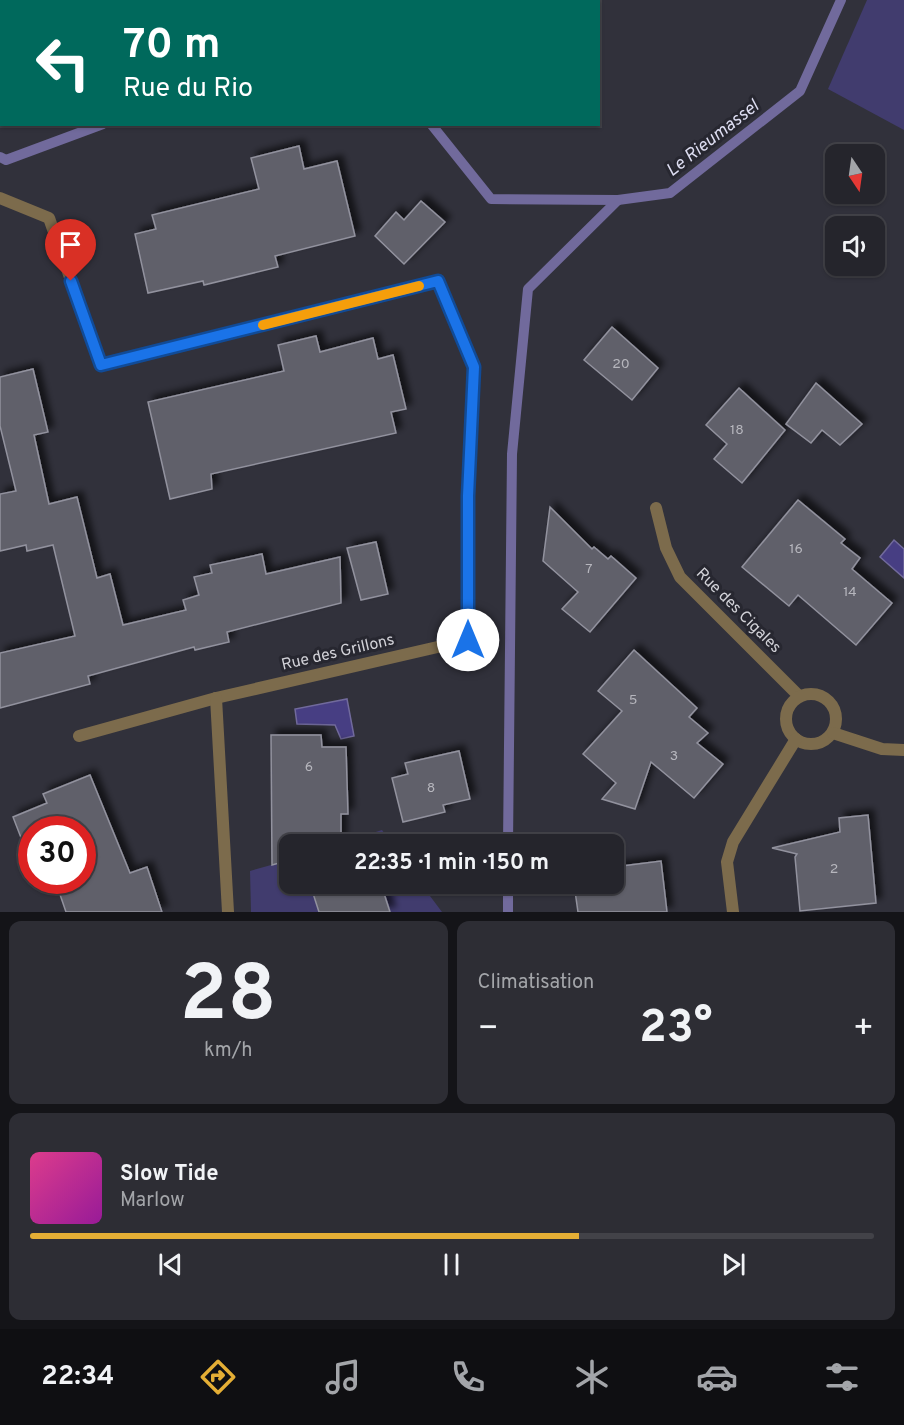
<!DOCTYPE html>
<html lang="fr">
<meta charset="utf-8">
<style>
:root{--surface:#25252c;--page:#2d2d34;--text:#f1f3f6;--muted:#a3a5a9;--line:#424248;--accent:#e4ae35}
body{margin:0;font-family:Overpass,sans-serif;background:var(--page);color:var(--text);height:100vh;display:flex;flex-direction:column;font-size:22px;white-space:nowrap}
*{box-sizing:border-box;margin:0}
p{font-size:20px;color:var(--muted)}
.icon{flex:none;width:33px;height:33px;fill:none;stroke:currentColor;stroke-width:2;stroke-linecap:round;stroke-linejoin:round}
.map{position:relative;height:912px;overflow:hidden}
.details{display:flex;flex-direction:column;gap:9px;padding:9px;background:#141418;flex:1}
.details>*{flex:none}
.hud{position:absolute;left:0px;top:0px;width:600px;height:126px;box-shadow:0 2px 4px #0004,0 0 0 2px var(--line);background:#00695c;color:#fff;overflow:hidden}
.needle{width:39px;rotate:167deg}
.tools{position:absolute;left:825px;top:144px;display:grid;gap:12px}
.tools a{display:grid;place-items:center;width:60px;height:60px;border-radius:12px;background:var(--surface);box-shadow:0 2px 4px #0004,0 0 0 2px var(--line);font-size:30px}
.speed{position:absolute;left:18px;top:816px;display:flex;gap:12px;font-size:30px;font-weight:700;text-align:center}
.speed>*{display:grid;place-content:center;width:78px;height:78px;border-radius:50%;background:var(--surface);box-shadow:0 2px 4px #0004,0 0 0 2px var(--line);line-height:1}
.speed .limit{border:9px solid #d22;background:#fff;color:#111}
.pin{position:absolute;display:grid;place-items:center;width:51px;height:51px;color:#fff;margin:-62px -26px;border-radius:50% 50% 50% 0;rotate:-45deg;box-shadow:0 0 6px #0007}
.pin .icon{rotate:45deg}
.me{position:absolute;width:66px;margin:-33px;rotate:0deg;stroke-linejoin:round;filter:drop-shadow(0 0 4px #0008)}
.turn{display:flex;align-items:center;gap:21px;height:126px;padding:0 24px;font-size:27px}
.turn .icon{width:78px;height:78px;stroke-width:2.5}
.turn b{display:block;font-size:42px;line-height:51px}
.big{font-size:45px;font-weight:700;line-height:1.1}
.details .tile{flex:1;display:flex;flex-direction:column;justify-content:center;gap:9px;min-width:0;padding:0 21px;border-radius:12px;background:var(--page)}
.details .dial{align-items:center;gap:0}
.dial b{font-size:78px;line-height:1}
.song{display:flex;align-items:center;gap:18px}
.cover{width:72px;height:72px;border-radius:9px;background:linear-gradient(135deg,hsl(330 70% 55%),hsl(300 70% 35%))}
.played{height:6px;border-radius:3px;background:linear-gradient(90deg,var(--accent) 65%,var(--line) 65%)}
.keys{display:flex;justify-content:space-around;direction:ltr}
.heat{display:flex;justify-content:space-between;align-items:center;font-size:33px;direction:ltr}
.details .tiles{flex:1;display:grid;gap:9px;grid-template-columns:1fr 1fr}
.tile:last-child{grid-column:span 2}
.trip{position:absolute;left:279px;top:834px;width:345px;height:60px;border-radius:12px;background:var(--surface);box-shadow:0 2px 4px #0004,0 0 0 2px var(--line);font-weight:700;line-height:60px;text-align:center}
.tabs{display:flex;height:96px;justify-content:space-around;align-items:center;background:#0f0f12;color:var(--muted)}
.tabs .icon{width:42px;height:42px}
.tabs .current{color:var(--accent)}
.tabs b{font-size:27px;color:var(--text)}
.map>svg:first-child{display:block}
.green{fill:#413c6e}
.water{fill:#473e83;stroke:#716a9c;stroke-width:1.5}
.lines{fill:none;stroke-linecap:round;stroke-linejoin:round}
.stream{stroke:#716a9c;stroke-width:10}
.building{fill:#60606b;stroke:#92929e;stroke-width:1.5;filter:url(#shadow)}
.minor{stroke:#7c6b4c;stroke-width:12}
.route-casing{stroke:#114b97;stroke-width:15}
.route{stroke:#1a73e8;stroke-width:10}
.slow{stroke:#f59e0b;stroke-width:10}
.labels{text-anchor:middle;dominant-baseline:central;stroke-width:6;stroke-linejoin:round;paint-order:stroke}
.number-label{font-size:14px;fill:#b6b6bd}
.street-label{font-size:16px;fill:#d2d2d8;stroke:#272730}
.water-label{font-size:18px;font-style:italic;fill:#ddddf1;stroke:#272730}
</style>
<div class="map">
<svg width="904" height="912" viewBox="0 0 904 912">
<defs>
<filter id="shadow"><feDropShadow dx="5.5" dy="-5.5" stdDeviation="3" flood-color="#0009"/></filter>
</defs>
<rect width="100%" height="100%" fill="#31313b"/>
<!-- green -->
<g class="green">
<polygon points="867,0 904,0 904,130 828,89"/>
<polygon points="382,830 392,844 338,844"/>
<polygon points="289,860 290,884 310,884 319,912 251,912 250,871"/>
<polygon points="381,884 421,884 442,912 390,912"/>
</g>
<!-- water -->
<g class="water">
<polygon points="894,540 904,549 904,578 880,557"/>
<polygon points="347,699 354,736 341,739 335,725 297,724 295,709"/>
</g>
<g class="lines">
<!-- stream -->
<g class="stream">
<polyline points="431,124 491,199 618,200 670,193 800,91 841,0"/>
<polyline points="0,157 6,160 103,124"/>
<polyline points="508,844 512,454 528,289 618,200"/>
<polyline points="508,912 508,884"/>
</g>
</g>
<!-- building -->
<g class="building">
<polygon points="299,146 304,169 337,161 355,236 275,256 278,267 204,285 203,281 148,293 135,234 156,229 152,215 259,189 251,158"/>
<polygon points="421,201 445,222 404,264 375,236 396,212 404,220"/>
<polygon points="612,327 658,368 632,400 584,360"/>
<polygon points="316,336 320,352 373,338 378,359 393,355 406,409 391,412 396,433 211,474 212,489 170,499 148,402 284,371 278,345"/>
<polygon points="33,369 48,432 34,435 49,504 77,497 97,578 110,574 123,625 186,610 183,600 199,595 194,577 212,573 210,565 262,554 266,574 340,557 341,603 227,632 229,642 195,650 194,647 88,676 90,684 0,708 0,653 75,636 53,545 27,551 26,545 0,551 0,494 16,491 0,426 0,377"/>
<polygon points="816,383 862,424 840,445 822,430 811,443 786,424"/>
<polygon points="739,388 785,430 742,483 714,459 727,444 706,425"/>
<polygon points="798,500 845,539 841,543 860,558 852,569 892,603 856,645 798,595 789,606 742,567"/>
<polygon points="550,507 592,549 594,547 608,559 611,556 636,578 590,632 562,609 578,592 543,561"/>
<polygon points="376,542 388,594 361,600 347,548"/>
<polygon points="634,650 697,708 689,717 708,733 697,743 723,764 694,798 651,762 635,809 602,799 616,783 583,754 622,711 598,691"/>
<polygon points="271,735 321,735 322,747 346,747 348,814 341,814 341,844 290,844 290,860 272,865"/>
<polygon points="459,751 470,799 443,805 445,812 403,822 392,778 408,774 405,763"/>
<polygon points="90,775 130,873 147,867 162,912 66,912 55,880 82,880 82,830 32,830 30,861 13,817 47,803 43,794"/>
<polygon points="868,815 876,903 800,911 795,857 797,854 772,848 840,832 839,818"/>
<polygon points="661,861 667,912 578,912 574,884 614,884 614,867"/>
<polygon points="310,884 381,884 390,912 319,912"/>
</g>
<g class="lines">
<!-- minor -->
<g class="minor">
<polyline points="0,198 49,218 101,365 438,281 474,367 468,497 468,640 216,698 79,736"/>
<polyline points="656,508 666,548 680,577 799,696"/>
<circle cx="811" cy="719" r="25"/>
<polyline points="216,698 228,912"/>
<polyline points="833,733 882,749 904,750"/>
<polyline points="733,912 727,862 733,842 796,739"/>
</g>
</g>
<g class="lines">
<defs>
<polyline id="route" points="71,281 101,365 438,281 474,367 468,496 468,640"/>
</defs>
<!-- route casing -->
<use href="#route" class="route-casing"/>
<!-- route -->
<use href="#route" class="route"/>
<!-- slow -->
<polyline class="slow" points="263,325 419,286"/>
</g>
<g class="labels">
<!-- number labels -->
<g class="number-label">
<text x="621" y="364">20</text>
<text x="737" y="430">18</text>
<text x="796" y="549">16</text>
<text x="589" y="569">7</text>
<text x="850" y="592">14</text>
<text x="633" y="700">5</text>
<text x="674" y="756">3</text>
<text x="309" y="767">6</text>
<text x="431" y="788">8</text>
<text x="834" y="869">2</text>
</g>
<!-- street labels -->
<g class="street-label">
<text transform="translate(738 611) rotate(45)">Rue des Cigales</text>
<text transform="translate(338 653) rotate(-13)">Rue des Grillons</text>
</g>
<!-- water labels -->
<g class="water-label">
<text transform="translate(713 139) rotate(-38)">Le Rieumassel</text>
</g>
</g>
</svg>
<div class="tools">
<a><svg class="needle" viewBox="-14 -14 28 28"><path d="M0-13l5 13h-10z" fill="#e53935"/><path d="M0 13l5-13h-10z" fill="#a3a5a9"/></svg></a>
<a><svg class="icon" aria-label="sound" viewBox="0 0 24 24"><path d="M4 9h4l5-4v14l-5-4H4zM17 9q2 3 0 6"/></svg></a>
</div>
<div class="speed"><div class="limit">30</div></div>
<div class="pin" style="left:71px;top:281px;background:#d93025"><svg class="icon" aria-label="arrive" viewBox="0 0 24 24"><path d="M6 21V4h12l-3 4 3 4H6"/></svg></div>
<svg class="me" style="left:468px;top:640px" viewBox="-20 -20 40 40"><circle r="19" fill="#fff"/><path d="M0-13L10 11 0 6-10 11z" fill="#1a73e8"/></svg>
<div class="trip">22:35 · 1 min · 150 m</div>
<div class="hud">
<div class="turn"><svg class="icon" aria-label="left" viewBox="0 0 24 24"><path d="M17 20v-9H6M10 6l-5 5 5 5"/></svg><div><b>70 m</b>Rue du Rio</div></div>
</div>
</div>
<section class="details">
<div class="tiles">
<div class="tile dial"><b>28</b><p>km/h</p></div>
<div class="tile"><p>Climatisation</p>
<div class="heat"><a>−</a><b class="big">23°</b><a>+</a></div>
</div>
<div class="tile">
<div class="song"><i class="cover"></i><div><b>Slow Tide</b><p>Marlow</p></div></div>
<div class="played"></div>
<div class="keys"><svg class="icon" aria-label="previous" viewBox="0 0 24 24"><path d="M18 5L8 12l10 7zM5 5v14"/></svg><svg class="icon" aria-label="pause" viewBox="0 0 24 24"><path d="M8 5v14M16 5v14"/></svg><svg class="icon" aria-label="next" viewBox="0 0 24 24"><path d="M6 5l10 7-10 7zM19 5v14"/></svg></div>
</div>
</div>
</section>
<nav class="tabs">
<b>22:34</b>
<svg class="icon current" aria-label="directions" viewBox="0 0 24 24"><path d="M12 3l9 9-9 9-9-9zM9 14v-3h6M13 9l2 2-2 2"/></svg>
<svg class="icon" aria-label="music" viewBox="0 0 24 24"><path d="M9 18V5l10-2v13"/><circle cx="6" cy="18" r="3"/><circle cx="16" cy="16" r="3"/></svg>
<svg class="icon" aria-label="phone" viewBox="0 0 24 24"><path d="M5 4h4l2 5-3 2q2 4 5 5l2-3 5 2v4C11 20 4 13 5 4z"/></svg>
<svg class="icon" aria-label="climate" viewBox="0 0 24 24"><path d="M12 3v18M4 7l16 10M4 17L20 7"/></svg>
<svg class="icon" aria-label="car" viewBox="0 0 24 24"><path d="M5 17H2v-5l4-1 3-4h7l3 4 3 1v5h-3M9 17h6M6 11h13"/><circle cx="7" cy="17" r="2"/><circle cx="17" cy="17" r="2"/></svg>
<svg class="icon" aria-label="filters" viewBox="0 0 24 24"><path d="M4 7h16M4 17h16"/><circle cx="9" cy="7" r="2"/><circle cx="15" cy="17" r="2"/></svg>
</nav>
